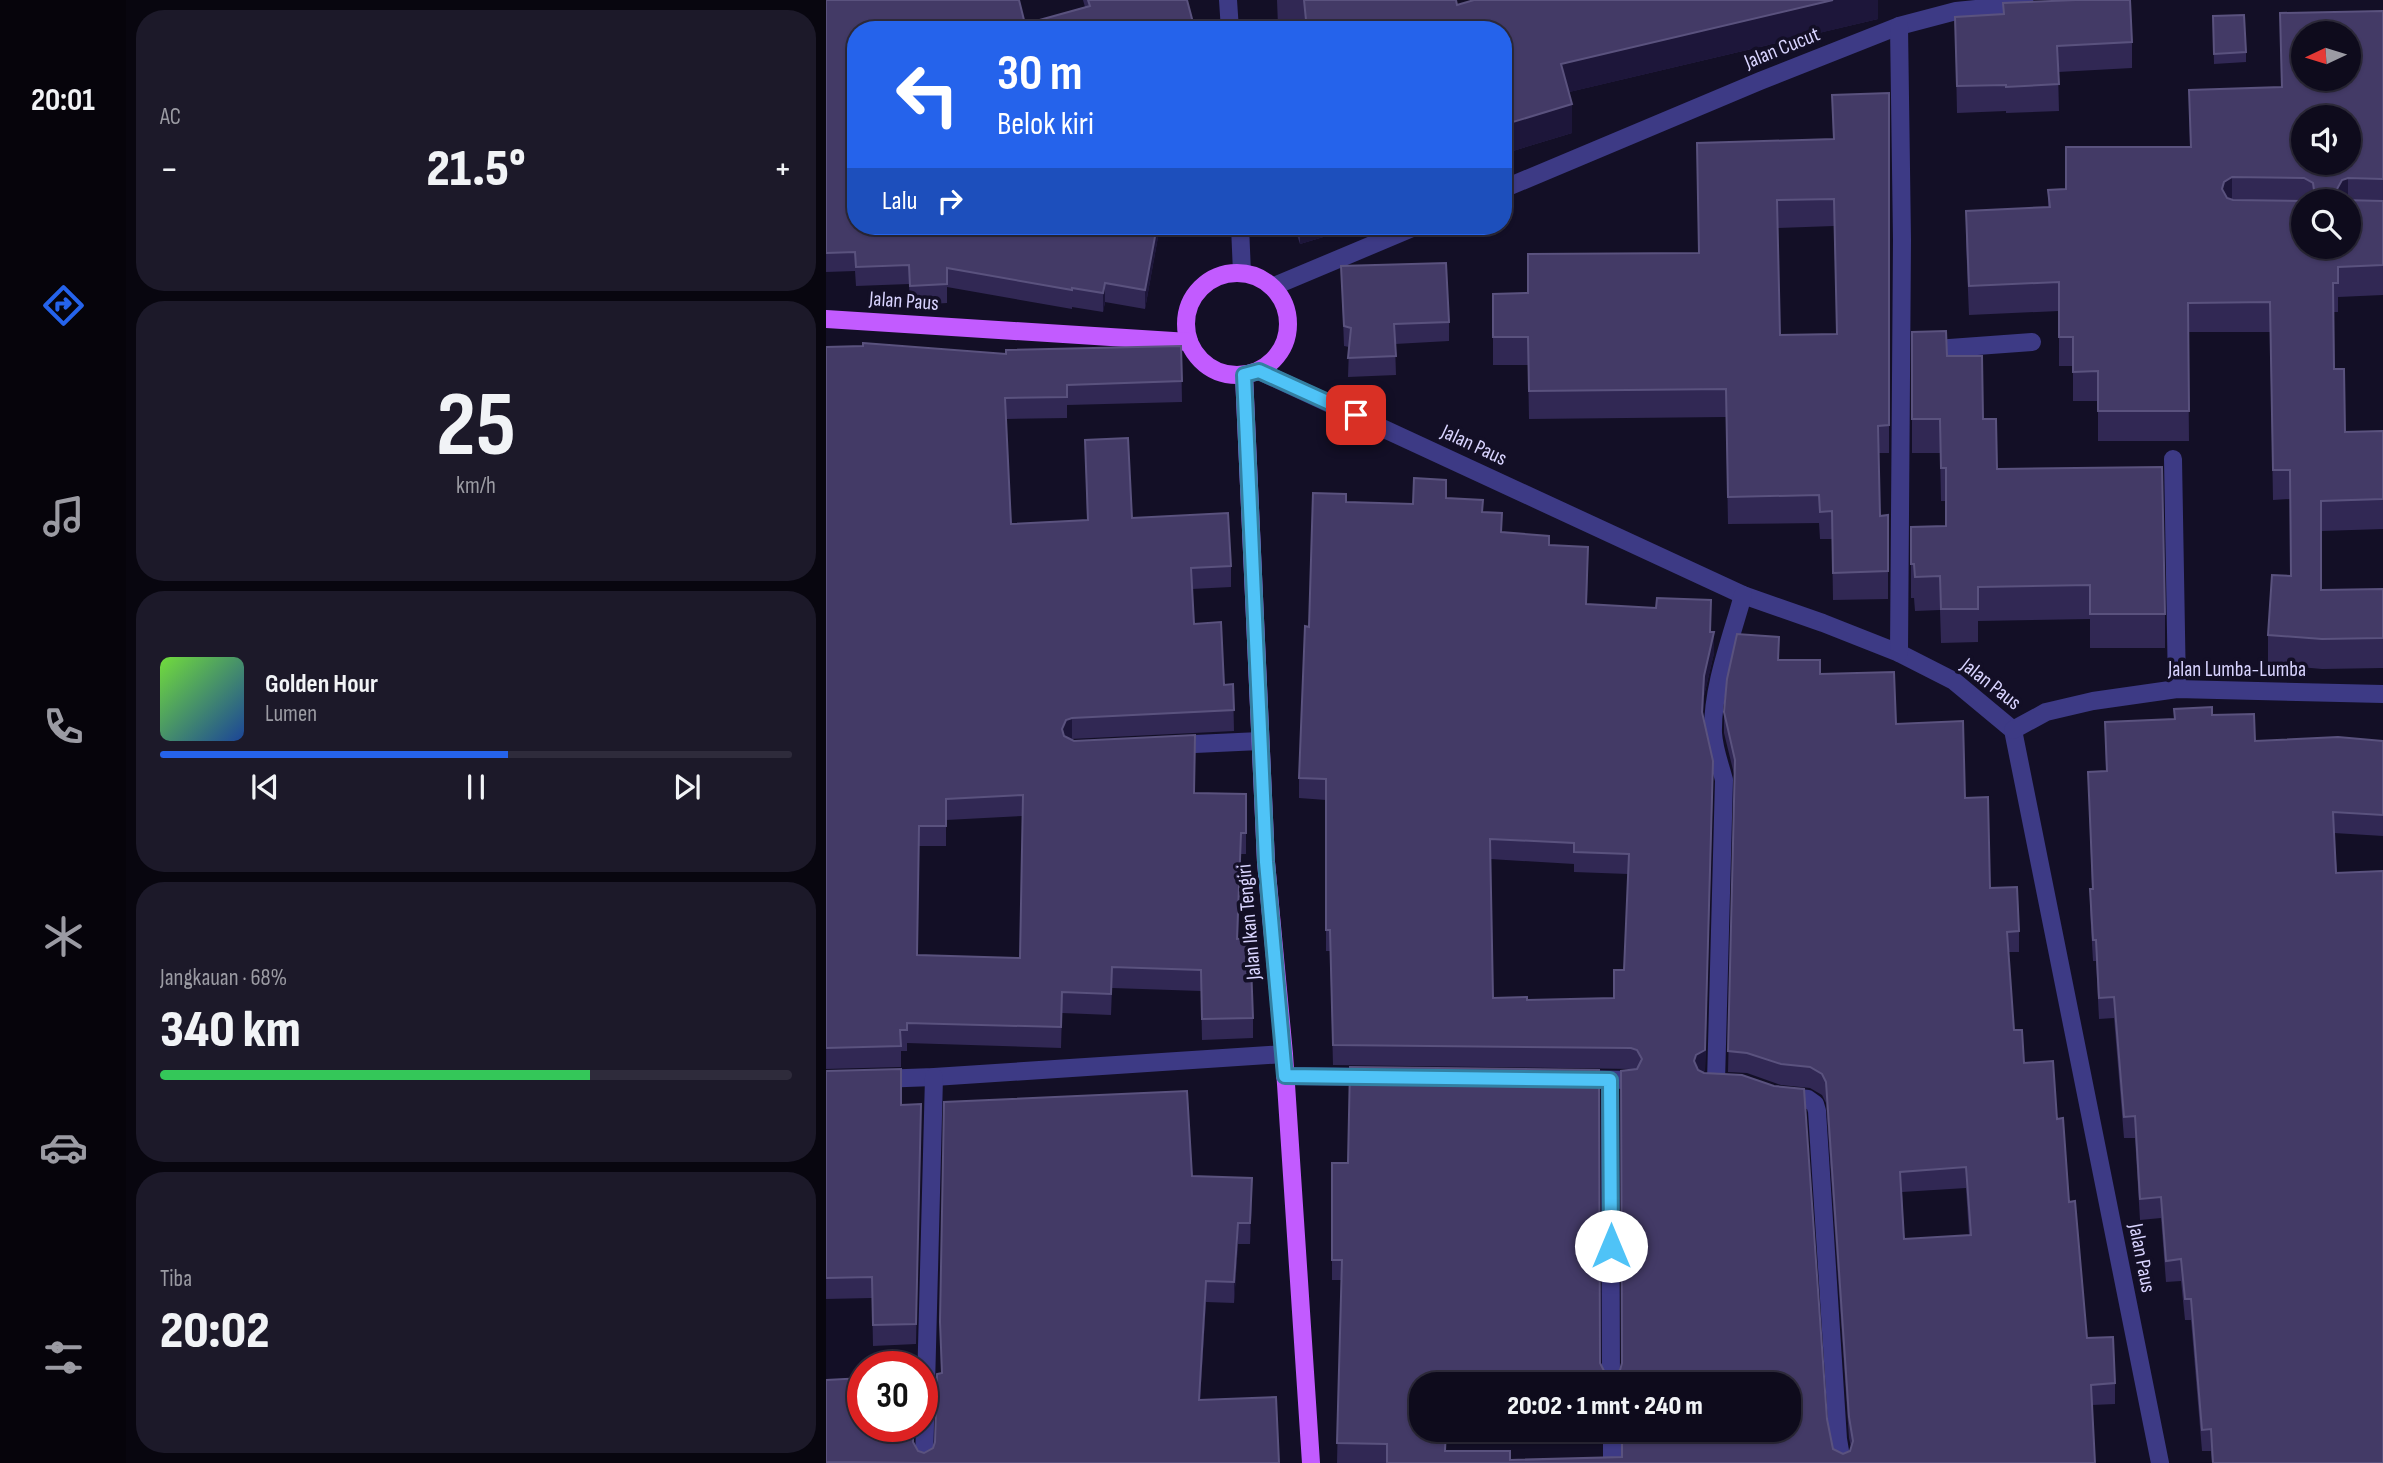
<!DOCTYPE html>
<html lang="id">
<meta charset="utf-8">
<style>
:root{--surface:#0e0b1c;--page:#1c1929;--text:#f1f3f6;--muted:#9b9ba3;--line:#2e2b3b;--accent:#2563eb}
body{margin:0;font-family:"Sofia Sans Condensed",sans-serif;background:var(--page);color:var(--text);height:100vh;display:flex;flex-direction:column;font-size:26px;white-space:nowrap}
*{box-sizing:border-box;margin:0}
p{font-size:23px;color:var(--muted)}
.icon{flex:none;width:38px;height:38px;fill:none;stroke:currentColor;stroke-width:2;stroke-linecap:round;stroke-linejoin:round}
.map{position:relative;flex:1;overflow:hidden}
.panel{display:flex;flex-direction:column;gap:10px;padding:10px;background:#08060f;width:700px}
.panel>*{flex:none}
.banner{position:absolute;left:21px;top:21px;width:665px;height:214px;border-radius:28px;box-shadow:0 2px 5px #0004,0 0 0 2px var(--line);background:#2563eb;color:#fff;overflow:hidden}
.needle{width:46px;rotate:266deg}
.fabs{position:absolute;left:1465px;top:21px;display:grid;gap:14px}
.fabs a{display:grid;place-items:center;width:70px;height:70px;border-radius:50%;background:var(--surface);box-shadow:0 2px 5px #0004,0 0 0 2px var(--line);font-size:35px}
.speed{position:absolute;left:21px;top:1351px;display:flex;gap:14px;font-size:35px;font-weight:700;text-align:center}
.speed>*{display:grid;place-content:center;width:91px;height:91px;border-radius:50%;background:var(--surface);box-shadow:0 2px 5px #0004,0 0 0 2px var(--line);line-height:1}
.speed .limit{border:10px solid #d22;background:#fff;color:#111}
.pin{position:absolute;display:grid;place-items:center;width:60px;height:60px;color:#fff;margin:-30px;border-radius:14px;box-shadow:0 4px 10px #0006}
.me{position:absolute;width:77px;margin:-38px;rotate:0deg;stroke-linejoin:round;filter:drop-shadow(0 0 5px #0008)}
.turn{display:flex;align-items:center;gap:24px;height:147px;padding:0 35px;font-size:32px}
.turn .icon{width:91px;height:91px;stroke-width:2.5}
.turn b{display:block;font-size:49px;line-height:60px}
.then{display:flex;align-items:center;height:66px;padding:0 35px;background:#0003;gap:14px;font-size:26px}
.big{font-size:52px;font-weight:800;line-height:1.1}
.panel .widget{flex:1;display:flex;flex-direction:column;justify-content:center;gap:10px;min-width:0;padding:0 24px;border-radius:28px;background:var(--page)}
.panel .dial{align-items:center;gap:0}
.dial b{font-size:91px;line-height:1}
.song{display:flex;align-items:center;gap:21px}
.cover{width:84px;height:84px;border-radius:10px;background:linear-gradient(135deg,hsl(100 70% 55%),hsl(220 70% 35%))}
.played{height:7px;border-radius:4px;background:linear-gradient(90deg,var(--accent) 55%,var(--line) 55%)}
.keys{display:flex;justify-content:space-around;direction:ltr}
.heat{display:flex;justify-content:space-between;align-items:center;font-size:38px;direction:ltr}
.charge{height:10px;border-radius:5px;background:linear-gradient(90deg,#34c759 68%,var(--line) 0)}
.trip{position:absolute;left:583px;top:1372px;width:392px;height:70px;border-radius:28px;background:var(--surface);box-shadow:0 2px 5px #0004,0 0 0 2px var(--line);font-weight:800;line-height:70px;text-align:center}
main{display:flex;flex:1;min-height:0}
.menu{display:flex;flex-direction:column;width:126px;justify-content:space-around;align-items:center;background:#06040b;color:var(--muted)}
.menu .icon{width:49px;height:49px}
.menu .selected{color:var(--accent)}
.menu b{font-size:32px;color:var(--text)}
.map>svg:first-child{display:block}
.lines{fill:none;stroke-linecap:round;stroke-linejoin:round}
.minor{stroke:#3d3a85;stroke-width:18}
.major{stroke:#c25bff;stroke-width:18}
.wall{fill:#312854;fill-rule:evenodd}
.shaded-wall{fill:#1d163a}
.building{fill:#433a66;stroke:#5a527e;stroke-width:2;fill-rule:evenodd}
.route-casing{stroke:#337fa1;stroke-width:18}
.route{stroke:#4fc3f7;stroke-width:12}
.labels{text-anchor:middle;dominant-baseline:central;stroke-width:7;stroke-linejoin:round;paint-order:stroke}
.street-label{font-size:21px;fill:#d9d4ff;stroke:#130f26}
</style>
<main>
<nav class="menu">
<b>20:01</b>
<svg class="icon selected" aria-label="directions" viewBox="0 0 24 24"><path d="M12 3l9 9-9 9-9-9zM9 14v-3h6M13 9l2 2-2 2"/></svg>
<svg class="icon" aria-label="music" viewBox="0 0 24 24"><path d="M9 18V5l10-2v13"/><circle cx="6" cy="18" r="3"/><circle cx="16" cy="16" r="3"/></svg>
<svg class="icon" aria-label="phone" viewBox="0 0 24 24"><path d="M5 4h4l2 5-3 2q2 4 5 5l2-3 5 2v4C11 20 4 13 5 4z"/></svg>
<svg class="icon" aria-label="climate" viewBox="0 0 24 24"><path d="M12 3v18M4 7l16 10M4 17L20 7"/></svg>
<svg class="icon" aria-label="car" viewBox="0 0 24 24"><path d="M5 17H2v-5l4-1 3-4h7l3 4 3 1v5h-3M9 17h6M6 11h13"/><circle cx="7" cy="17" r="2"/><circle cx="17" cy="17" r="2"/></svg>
<svg class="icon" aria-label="filters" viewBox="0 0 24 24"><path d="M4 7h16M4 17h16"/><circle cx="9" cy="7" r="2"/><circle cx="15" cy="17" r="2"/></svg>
</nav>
<section class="panel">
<div class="widget"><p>AC</p>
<div class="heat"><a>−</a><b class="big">21.5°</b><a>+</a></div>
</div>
<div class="widget dial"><b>25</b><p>km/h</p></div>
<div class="widget">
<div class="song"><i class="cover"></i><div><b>Golden Hour</b><p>Lumen</p></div></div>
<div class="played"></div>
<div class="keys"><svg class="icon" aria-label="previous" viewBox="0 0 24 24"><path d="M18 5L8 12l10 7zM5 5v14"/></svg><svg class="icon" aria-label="pause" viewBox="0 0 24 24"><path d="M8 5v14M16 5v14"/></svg><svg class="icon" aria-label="next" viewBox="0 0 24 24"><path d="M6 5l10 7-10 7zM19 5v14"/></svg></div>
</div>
<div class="widget"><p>Jangkauan · 68%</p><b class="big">340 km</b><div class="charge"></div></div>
<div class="widget"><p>Tiba</p><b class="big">20:02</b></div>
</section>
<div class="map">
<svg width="1557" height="1463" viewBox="0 0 1557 1463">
<rect width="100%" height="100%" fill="#130f26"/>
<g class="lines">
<!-- minor -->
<g class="minor">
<polyline points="402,0 404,30"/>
<polyline points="677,189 934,81 1073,26 1130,11 1199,4"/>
<polyline points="414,226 416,273"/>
<polyline points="446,287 591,226"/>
<polyline points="1096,350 1206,342"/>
<polyline points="433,371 917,595 997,623 1073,653 1128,681 1187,730 1334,1463"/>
<polyline points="1347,459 1351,689"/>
<polyline points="1073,653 1076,240 1073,26"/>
<polyline points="1187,730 1220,712 1267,701 1351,689 1557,694"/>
<polyline points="347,745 434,741"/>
<polyline points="459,1076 547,1077"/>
<polyline points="53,1079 108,1077 458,1054"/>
<polyline points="750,1079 805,1080"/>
<polyline points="784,1080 785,1384"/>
<path d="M890 1082 898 780C894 764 888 750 887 733 886 687 905 639 917 595"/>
<polyline points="957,1096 982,1099 989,1104 991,1111 1012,1439 1016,1463"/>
<polyline points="786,1430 786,1463"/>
<polyline points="98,1463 108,1077"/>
</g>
<!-- major -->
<g class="major">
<circle cx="411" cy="324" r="51"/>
<polyline points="0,319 363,342"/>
<polyline points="418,375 440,862 458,1054 485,1463"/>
</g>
</g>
<!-- wall -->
<g class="wall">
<polygon points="0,0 199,24 259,7 257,0 361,0 30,226 334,226 319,309 279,302 277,312 246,307 246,309 121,287 121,303 84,305 83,284 30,286 29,271 0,272"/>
<polygon points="451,0 630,0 631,5 1052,0 1052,19 743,92 746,133 677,154 677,30 478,30 478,25 452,26"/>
<polygon points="1557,11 1557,295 1512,297 1512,312 1507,312 1508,369 1519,432 1557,431 1557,529 1495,531 1495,590 1557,589 1557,668 1496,669 1442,664 1442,635 1465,576 1464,499 1447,500 1444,332 1362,332 1363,441 1272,441 1272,401 1247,401 1247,366 1233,366 1233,311 1143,315 1140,241 1140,211 1222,207 1222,190 1240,189 1364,147 1363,90 1455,87 1454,13"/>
<polygon points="1387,16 1420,52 1420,62 1388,64"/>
<polygon points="1129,17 1306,42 1306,68 1232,72 1233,111 1180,113 1180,111 1131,113"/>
<path d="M1063 93V453H1052L1054 516 1062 515V599L1007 600 1006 539H994L993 523 902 524 900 417 703 419 702 365H667V294L702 293 873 253 1007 139 1006 95ZM1008 226 1011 334 954 335 952 228Z"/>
<polygon points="337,226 380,226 379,234"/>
<polygon points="468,226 534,226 474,244"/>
<polygon points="515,266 623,322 623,341 569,344 570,375 522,377 523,347 518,346"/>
<polygon points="1086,332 1121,356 1157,419 1171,469 1339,614 1339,648 1264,648 1264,619 1152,621 1152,642 1115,643 1114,610 1089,611 1088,598 1085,598 1085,564 1120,526 1120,501 1115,501 1114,453 1086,453"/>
<path d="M355 346 356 402 241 405V418L180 419 185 524 261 520 259 440 306 518 405 566V587L366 589 368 624 398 685 407 684 408 731 245 739 368 793 420 794V854H415L412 939 427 1018V1038L376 1040 375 991 286 988 285 1015 236 1013 235 1048 81 1043V1051H75V1067L0 1069V347L180 354ZM197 816 194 958 91 955 93 846H120V820Z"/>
<path d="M620 498 657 512 676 533 723 545 762 568 761 604 885 632 888 653 878 696 877 717 887 781 879 1071 876 1072 1001 1419 1007 1449 1017 1454 1024 1451 1025 1447 1023 1438 1000 1103 996 1095 984 1088 955 1085 921 1073 902 1072 909 778 898 733V712L953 660 994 674 1070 724 1139 798 1164 888 1193 931V952H1182L1188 1030 1198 1063 1231 1119 1243 1202 1261 1338 1289 1383V1404L1266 1405 1269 1463H511L515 1280H506V1163L774 1363 779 1373 786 1375 794 1370 796 1364 807 1069 507 1065 504 951H500V800L473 798V778L483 627 520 502 587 504ZM664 859 748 864V872L802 874 798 970 788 998 701 1000 667 998ZM1140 1188 1143 1235 1078 1239 1076 1192ZM595 1384H962L796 1457 684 1460 620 1451Z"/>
<polygon points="1386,715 1429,741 1557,741 1557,836 1508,833 1557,1463 1386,1463 1385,1451 1376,1451 1365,1320 1359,1320 1355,1281 1340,1282 1335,1218 1314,1220 1309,1138 1298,1138 1288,1018 1273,1019 1270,961 1267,961 1264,910 1264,889 1266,889 1262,772 1280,772 1279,722 1348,719"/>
<polygon points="0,1071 75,1105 95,1124 90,1344 47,1346 46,1298 0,1299"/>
<polygon points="366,1176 426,1199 424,1244 412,1244 408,1303 380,1302 374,1400 453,1463 0,1463 0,1380 87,1443 92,1451 98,1453 107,1448 109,1442 115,1373 114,1322"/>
</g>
<!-- shaded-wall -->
<g class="shaded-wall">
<polygon points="1007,0 1052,0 1052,19 735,94 735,64"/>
<polygon points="746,104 746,133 677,154 677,125"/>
<polygon points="1406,177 1406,207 1396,189 1398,182"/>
<polygon points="1522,178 1522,201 1511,201 1511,189 1516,180"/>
<polygon points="331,226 334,226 319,309 319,290"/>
<polygon points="474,226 534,226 474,244"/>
<polygon points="279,283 279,302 277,312 277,293"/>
<polygon points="885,600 884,651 888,632 888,653 878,696 876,733 876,712"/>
<polygon points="246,718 246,739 240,741 236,729 240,720"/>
<polygon points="887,761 879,1071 870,1075 868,1061"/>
<polygon points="415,833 415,854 411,960 411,939"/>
<polygon points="426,1178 426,1199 424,1244 424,1223"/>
<polygon points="412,1223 412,1244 408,1303 408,1282"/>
<polygon points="380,1281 380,1302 373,1421 373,1400"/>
</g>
<!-- building -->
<g class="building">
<polygon points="0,0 193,0 199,24 264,6 262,0 361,0 369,30 30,30 30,226 331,226 319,290 279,283 277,293 246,288 246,290 121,268 121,284 84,286 83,265 30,267 29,252 0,253"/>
<polygon points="478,0 630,0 631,5 648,0 1007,0 735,64 746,104 677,125 677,30 481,30"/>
<polygon points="1250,0 1304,0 1306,42 1231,46 1233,84 1180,87 1180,85 1131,86 1129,17 1178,14 1177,3"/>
<path d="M1557 11V179L1522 178 1516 180 1511 189 1513 196 1517 200 1557 201V265L1512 267V283H1507L1508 369H1518L1519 432 1557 431V499L1495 501V590L1557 589V638L1496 639 1442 635 1446 575 1465 576 1464 470H1447L1444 302 1362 303 1363 411H1272V371L1247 372V337H1233V282L1143 286 1140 211 1224 207 1222 190 1240 189V147H1365L1363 90 1456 87 1454 13ZM1477 33H1522V79H1477ZM1477 117H1522V163H1477ZM1406 177 1478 178 1487 183 1488 190 1486 196 1478 201 1407 200 1401 198 1396 189 1398 182ZM1477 201H1522V247H1477Z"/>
<polygon points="1418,15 1420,52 1388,54 1387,16"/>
<path d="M1063 93V425L1052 426 1054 516 1062 515V571L1007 573 1006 511 994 512 993 495 902 497 900 389 703 391 702 337H667V294L702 293V254L873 253 871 143 1008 139 1006 95ZM1008 199 1011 334 954 335 951 200Z"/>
<polygon points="620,263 623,322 568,324 570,356 522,358 525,328 518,326 515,266"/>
<polygon points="1120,331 1121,356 1156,356 1157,419 1170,419 1171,469 1336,467 1339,614 1264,614 1264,585 1152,587 1152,609 1115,609 1114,576 1089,577 1088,564 1085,564 1085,527 1120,526 1120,468 1115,468 1114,419 1086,419 1086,332"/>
<path d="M37 343 180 354V350L355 346 356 381 241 385V397L179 398 185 524 262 520 259 440 302 438 306 518 402 513 405 566 365 568 368 624 395 622 398 685 407 684 408 710 246 718 240 720 236 729 238 736 248 741 369 735 368 793 420 794V833H415L411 939 424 938 427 1018 376 1019 375 970 286 967 285 994 236 992 235 1027 81 1023V1030H74L75 1046 0 1048V347L37 346ZM197 795 194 958 91 955 93 826H120V799Z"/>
<path d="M588 478 620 480V498L657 500 656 512 676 513 675 532 723 536V545L762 547 760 604 830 608 831 598 885 600 884 632H888L878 676 876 712 887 761 879 1050 870 1055 868 1061 872 1070 878 1073 916 1075 948 1086 978 1089 1001 1419 1007 1449 1017 1454 1024 1451 1027 1441 1023 1417 1000 1082 996 1074 984 1067 955 1064 921 1053 902 1051 909 760 898 712 901 679 911 634 953 637 952 660H994V674L1068 672 1070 724 1137 721 1139 798 1162 797 1164 888 1191 887 1193 931 1181 932 1188 1030H1196L1198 1063 1227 1061 1231 1119 1237 1118 1243 1202 1249 1201 1261 1338 1287 1337 1289 1383 1265 1385 1269 1463H561V1444L511 1443 516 1260H506V1163H522L524 1067 773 1070 774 1363 779 1373 786 1375 794 1370 796 1363 795 1071 811 1069 816 1059 811 1050 805 1048 507 1045 504 930H500V779L473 778 479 626 483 627 487 493 520 494V502L587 504ZM664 839 748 843V852L803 854 798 970H788V998L701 1000V997L667 998ZM1140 1167 1145 1235 1078 1239 1074 1172ZM621 1379 722 1380V1384H962V1430H796V1457L684 1460V1451H619L620 1430H595V1384H621Z"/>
<polygon points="1386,707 1386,715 1428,714 1429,741 1512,737 1557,741 1557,815 1507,812 1510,873 1557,871 1557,1463 1387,1463 1385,1429 1376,1430 1365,1299 1359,1299 1355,1259 1340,1261 1335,1197 1314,1199 1309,1116 1298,1117 1288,997 1273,998 1270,940 1267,940 1264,889 1267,889 1262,772 1281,771 1279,722 1349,719 1348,709"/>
<polygon points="75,1069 75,1105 95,1104 90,1324 47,1325 46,1277 0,1278 0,1071"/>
<polygon points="361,1091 366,1176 426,1178 424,1223 412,1223 408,1282 380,1281 373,1400 450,1397 453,1463 99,1463 0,1462 0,1380 37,1378 37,1426 87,1426 87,1442 92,1451 98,1453 107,1448 109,1442 111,1374 116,1373 114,1322 118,1102"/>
</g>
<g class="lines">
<defs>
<polyline id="route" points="530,415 433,371 418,375 440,862 459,1076 784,1080 785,1246"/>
</defs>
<!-- route casing -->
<use href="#route" class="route-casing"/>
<!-- route -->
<use href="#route" class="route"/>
</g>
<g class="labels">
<!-- street labels -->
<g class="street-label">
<text transform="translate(956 48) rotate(-22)">Jalan Cucut</text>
<text transform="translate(78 301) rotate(4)">Jalan Paus</text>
<text transform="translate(648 445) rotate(25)">Jalan Paus</text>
<text x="1411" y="669">Jalan Lumba-Lumba</text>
<text transform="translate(1165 684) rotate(38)">Jalan Paus</text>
<text transform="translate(423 922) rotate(-95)">Jalan Ikan Tengiri</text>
<text transform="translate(1316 1258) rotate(79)">Jalan Paus</text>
</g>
</g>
</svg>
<div class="fabs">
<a><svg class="needle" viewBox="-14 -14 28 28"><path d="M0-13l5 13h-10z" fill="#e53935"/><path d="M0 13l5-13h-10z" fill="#9b9ba3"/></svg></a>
<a><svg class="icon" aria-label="sound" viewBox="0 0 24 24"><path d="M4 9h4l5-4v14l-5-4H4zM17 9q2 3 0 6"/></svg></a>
<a><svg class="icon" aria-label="search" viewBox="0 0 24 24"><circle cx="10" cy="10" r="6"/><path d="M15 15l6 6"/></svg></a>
</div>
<div class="speed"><div class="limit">30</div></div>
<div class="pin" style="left:530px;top:415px;background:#d93025"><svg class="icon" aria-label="arrive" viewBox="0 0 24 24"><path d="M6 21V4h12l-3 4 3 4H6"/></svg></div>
<svg class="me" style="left:785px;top:1246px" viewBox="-20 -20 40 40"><circle r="19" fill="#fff"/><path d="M0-13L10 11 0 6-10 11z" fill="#4fc3f7"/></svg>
<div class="trip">20:02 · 1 mnt · 240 m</div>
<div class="banner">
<div class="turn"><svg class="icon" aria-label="left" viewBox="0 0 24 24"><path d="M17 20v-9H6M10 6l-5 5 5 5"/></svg><div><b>30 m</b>Belok kiri</div></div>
<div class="then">Lalu<svg class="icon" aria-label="right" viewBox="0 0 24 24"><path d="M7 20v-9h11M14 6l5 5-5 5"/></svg></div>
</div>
</div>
</main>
